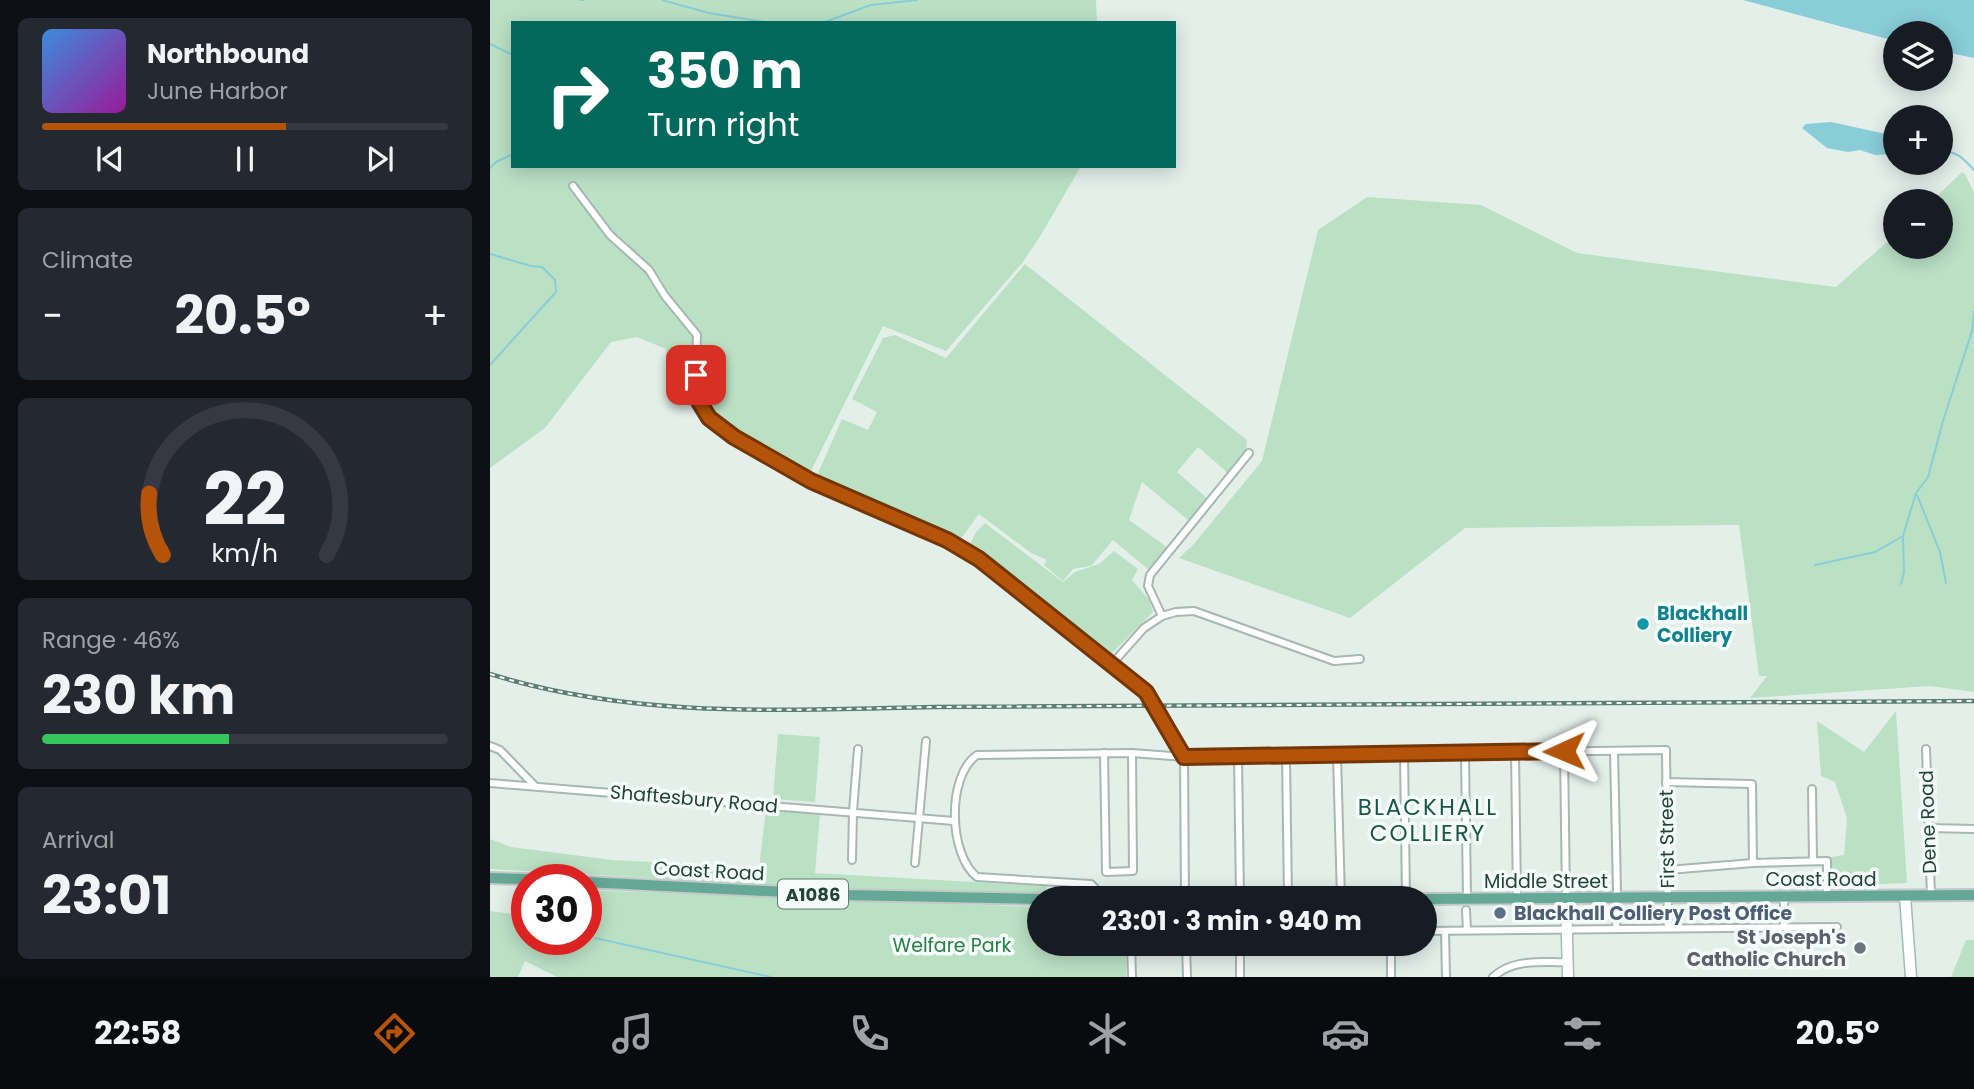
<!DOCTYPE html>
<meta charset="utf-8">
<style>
:root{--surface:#171b24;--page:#242831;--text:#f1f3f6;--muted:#9ea1a6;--line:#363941;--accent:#b45309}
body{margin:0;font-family:Poppins,sans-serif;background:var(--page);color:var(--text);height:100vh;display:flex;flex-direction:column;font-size:26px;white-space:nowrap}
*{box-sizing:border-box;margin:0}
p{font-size:23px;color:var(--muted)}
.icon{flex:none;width:38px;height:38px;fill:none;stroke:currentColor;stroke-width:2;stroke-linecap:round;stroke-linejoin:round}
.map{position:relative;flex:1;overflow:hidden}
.drawer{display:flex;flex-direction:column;gap:18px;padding:18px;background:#0d0f14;width:490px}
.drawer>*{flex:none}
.top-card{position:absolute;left:21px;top:21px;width:665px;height:147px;border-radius:0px;box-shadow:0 4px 18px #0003;background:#00695c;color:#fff;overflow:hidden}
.fabs{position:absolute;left:1393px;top:21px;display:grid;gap:14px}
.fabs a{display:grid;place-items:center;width:70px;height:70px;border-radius:50%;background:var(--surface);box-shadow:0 4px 18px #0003;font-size:35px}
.speed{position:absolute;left:21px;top:864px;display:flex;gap:14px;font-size:35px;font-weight:700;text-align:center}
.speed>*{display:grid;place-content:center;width:91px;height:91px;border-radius:50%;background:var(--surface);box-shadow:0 4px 18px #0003;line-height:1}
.speed .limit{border:10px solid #d22;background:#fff;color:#111}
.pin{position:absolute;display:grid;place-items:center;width:60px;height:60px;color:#fff;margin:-30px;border-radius:14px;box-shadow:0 4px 10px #0006}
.me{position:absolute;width:77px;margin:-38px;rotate:269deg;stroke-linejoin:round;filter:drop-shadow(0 0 5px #0008)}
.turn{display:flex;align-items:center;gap:24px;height:147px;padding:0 21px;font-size:32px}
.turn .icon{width:91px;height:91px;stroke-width:2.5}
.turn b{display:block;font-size:49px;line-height:60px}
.big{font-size:52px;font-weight:700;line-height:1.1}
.drawer .widget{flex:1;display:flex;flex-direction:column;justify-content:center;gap:10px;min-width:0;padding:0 24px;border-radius:10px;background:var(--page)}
.drawer .dial{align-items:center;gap:0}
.dial svg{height:182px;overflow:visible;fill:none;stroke:var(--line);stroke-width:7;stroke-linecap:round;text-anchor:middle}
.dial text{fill:var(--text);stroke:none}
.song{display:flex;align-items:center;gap:21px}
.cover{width:84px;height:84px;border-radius:10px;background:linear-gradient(135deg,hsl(210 70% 55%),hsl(300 70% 35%))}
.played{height:7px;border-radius:4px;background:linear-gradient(90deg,var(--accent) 60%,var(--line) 60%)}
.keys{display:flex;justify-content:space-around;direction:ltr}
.heat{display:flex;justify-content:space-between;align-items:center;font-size:38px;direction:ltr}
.charge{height:10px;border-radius:5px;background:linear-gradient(90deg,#34c759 46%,var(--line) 0)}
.trip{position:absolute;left:537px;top:886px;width:410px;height:70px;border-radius:35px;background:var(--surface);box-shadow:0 4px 18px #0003;font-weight:700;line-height:70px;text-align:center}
.menu{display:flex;height:112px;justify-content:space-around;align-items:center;background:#090b0e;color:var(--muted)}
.menu .icon{width:49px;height:49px}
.menu .on{color:var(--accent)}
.menu b{font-size:32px;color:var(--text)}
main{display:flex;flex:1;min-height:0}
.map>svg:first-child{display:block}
.green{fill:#bbe1c5}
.water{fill:#88cdd8}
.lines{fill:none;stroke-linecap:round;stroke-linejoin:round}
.stream{stroke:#88cdd8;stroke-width:2}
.street-casing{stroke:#a6b8b1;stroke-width:10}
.secondary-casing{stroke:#a1bcb2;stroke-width:13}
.primary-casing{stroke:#c1cac8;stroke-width:14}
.street{stroke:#fff;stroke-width:6}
.secondary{stroke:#fff;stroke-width:10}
.primary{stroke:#65a896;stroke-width:10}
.rail-casing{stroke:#5c7e74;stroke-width:4.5}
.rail{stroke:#f5fbf8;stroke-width:2;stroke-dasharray:5;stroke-linecap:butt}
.street-bridge-casing{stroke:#a6b8b1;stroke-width:10;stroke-linecap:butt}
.street-bridge{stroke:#fff;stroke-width:6}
.route-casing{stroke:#753606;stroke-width:18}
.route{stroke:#b45309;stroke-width:12}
.culture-dot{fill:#0f9aa8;stroke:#f5fbf8;stroke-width:2.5}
.service-dot{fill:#5c6f8a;stroke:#f5fbf8;stroke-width:2.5}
.worship-dot{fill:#6b7280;stroke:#f5fbf8;stroke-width:2.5}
.labels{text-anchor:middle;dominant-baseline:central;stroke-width:7;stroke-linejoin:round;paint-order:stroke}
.shield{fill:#f5fbf8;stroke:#617a72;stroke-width:2}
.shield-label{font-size:18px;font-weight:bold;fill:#214339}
.culture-label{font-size:19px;font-weight:bold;fill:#0d838f;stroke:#f5fbf8;text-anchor:start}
.street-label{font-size:19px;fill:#214339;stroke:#f5fbf8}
.service-label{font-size:19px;font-weight:bold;fill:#4e5e75;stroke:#f5fbf8;text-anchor:start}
.worship-label{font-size:19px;font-weight:bold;fill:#5b616d;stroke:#f5fbf8;text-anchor:end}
.park-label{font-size:19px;fill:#287d48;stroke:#f5fbf8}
.quarter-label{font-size:23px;letter-spacing:2px;fill:#1b5747;stroke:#f5fbf8}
</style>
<main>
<section class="drawer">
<div class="widget">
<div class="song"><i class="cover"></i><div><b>Northbound</b><p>June Harbor</p></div></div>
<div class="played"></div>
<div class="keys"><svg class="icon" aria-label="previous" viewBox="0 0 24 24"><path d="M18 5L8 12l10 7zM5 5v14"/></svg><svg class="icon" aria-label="pause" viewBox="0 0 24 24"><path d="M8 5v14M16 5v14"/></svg><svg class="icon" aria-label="next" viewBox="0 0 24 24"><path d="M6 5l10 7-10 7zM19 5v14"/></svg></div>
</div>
<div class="widget"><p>Climate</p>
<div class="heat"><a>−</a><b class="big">20.5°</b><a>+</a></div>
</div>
<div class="widget dial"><svg viewBox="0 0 100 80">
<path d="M14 69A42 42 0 1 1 86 69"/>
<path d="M14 69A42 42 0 0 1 8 42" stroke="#b45309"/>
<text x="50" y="56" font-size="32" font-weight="700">22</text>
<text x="50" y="72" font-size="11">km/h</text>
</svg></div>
<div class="widget"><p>Range · 46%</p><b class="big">230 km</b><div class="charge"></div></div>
<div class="widget"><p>Arrival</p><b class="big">23:01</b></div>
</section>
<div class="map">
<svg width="1484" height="977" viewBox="0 0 1484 977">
<rect width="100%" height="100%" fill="#e4efea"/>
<!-- green -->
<g class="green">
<polygon points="0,0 606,0 607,23 23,23 23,166 591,166 551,235 533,262 456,351 393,326 317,479 244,437 219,418 207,398 178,397 176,349 147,337 121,342 55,428 0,468"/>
<polygon points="1472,172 1475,174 1484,193 1484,692 1440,686 1260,698 1277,676 1269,676 1249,525 975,528 860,618 689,558 703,545 772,461 828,230 877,197 991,205 1087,253 1346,287 1405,235 1405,247 1451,247 1451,201 1442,201"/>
<polygon points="535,264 757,440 756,453 739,474 708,447 687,472 718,499 699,521 652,482 639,520 677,547 659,570 623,540 601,566 583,569 573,581 554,565 557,560 541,553 489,514 470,540 333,482 328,473 352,419 378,430 387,412 362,399 393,338 405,335 456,358"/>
<polygon points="495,523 573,582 585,572 609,564 624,551 648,569 642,580 660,601 663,612 619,656 479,546 486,532"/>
<polygon points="1406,711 1417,883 1341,886 1341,857 1354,855 1357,818 1345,782 1331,776 1327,721 1374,752"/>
<polygon points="288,734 330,737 325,802 283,799"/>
<polygon points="276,809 330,814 325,873 557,886 556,894 424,893 0,869 0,839 21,847 123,860 269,868"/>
<polygon points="96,890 549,907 550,943 636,943 636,977 67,977 35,961 28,977 0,977 0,911 37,916 37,940 96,940"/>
<polygon points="1476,940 1484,940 1484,977 1461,977"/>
</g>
<!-- water -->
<g class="water">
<polygon points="1253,0 1484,0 1484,58 1451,51 1451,33 1405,33 1405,41"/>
<polygon points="1341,122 1405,136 1405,154 1385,155 1370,150 1358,152 1337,148 1312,128 1316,124"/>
</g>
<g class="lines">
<!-- stream -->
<g class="stream">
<polyline points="90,0 93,0"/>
<polyline points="172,0 219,13 280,23"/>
<polyline points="332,23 381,5 427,0"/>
<polyline points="0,44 23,55"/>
<path d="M1451 151C1466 150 1475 160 1484 170"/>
<polyline points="0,168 6,162 23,154"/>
<polyline points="0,254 41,266 52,267 65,280 66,292 0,365"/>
<polyline points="1427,495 1450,552 1456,583"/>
<polyline points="1325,565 1385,552 1413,536 1426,493 1438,477 1453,421 1482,331 1484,312"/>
<polyline points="1411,584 1414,572 1413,537"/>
<polyline points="105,938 281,977"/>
</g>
<defs>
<g id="street">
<polyline points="83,186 120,235 159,270 175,296 207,335 205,395 219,418 244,437 321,481 471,548 656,692"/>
<polyline points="672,616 686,612 704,611 844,661 870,659"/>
<polyline points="622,664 654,628 672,616 658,586 660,575 759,453"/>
<polyline points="675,724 694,757 695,898"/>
<polyline points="0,746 10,750 45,786"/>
<polyline points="1436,749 1441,896"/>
<polyline points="1074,751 1076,898"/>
<polyline points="1124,751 1127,891"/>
<polyline points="1025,752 1027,898"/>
<polyline points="614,753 616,872 643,871 642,753"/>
<polyline points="975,753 977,899"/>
<polyline points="914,754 916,898"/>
<polyline points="847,755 851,898"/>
<polyline points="796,756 798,898"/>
<polyline points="748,757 750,898"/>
<polyline points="1176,782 1262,784 1263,863"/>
<polyline points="0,783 464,821"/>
<polyline points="1322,789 1323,861"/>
<polyline points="1439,828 1484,829"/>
<polyline points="362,860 363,811 368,749"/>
<polyline points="425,863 436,741"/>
<polyline points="1178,870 1263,863 1337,861 1337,896"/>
<path d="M606 898 605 888 601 884 487 877C459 855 456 777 487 755L642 753 694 757 1176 750 1178 928"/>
<polyline points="976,910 977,930"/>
<polyline points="1294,926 1294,897"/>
<polyline points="1126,928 1127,906"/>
<polyline points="934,931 1347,927"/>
<polyline points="955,931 956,977"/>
<polyline points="641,943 642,977"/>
<polyline points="696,943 697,977"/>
<polyline points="750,943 750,977"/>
<polyline points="901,977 901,943"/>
<path d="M1003 977C1024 958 1051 963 1078 962"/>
</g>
<g id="secondary">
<polyline points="1415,896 1421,977"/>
<polyline points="1076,898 1078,977"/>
</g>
<g id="primary">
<polyline points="0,878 64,880"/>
<polyline points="96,882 354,895 550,899"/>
<polyline points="934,899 1484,895"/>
</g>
</defs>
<!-- street casing -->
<use href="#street" class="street-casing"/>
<!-- secondary casing -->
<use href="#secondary" class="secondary-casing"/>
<!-- primary casing -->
<use href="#primary" class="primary-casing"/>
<!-- street -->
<use href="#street" class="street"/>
<!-- secondary -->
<use href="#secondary" class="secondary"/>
<!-- primary -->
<use href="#primary" class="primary"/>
<defs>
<path id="rail" d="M0 674C144 719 294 710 443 707L1484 701"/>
</defs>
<!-- rail casing -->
<use href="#rail" class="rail-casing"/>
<!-- rail -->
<use href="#rail" class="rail"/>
<defs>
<polyline id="street-bridge" points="656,692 675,724"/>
</defs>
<!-- street-bridge casing -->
<use href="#street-bridge" class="street-bridge-casing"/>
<!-- street-bridge -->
<use href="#street-bridge" class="street-bridge"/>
</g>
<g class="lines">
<defs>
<polyline id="route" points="206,375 205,395 219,418 244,437 321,481 457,540 489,559 656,692 694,757 1074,751"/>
</defs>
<!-- route casing -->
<use href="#route" class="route-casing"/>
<!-- route -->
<use href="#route" class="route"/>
</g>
<!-- markers -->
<circle class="culture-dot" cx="1153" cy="624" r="7"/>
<circle class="service-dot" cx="1010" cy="913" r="7"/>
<circle class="worship-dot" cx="1370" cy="948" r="7"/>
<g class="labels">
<!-- shield labels -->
<rect class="shield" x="288" y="879.5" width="70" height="29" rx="5"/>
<g class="shield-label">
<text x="323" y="894">A1086</text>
</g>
<!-- culture labels -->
<g class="culture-label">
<text x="1167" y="613">Blackhall<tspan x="1167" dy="22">Colliery</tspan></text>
</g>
<!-- street labels -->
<g class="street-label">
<text transform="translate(204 799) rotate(5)">Shaftesbury Road</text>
<text transform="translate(1438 822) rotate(-92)">Dene Road</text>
<text transform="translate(1177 839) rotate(-91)">First Street</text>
<text transform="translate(219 871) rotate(3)">Coast Road</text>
<text x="1331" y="879">Coast Road</text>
<text x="1056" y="881">Middle Street</text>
</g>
<!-- service labels -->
<g class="service-label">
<text x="1024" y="913">Blackhall Colliery Post Office</text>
</g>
<!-- worship labels -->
<g class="worship-label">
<text x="1356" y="937">St Joseph's<tspan x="1356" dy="22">Catholic Church</tspan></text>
</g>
<!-- park labels -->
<g class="park-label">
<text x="462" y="945">Welfare Park</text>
</g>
<!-- quarter labels -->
<g class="quarter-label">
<text x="938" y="807">BLACKHALL<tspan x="938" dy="26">COLLIERY</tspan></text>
</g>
</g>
</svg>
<div class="fabs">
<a><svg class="icon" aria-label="layers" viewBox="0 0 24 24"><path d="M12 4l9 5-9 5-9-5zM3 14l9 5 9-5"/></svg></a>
<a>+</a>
<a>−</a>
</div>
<div class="speed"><div class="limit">30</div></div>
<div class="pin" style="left:206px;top:375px;background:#d93025"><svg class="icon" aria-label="arrive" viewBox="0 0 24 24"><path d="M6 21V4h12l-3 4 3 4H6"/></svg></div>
<svg class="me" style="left:1074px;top:751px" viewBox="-20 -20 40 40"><path d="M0-17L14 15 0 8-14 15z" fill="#b45309" stroke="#fff" stroke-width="4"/></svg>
<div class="trip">23:01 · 3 min · 940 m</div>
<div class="top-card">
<div class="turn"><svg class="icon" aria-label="right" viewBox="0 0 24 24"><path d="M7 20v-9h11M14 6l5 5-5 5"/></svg><div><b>350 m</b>Turn right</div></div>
</div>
</div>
</main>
<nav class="menu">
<b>22:58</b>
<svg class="icon on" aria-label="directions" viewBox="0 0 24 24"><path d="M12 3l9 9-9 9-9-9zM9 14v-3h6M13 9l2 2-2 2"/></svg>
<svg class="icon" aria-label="music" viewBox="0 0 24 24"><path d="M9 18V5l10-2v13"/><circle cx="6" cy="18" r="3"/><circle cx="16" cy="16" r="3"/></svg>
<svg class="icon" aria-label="phone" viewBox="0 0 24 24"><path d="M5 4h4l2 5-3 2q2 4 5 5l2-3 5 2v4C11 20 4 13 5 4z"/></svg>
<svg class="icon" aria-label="climate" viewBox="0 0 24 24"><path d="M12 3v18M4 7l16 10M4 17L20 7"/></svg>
<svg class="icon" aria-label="car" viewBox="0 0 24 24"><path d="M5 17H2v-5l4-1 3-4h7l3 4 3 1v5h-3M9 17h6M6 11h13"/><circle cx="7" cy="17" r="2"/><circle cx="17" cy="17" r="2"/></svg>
<svg class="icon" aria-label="filters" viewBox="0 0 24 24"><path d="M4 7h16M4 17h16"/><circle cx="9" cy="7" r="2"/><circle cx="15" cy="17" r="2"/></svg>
<b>20.5°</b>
</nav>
